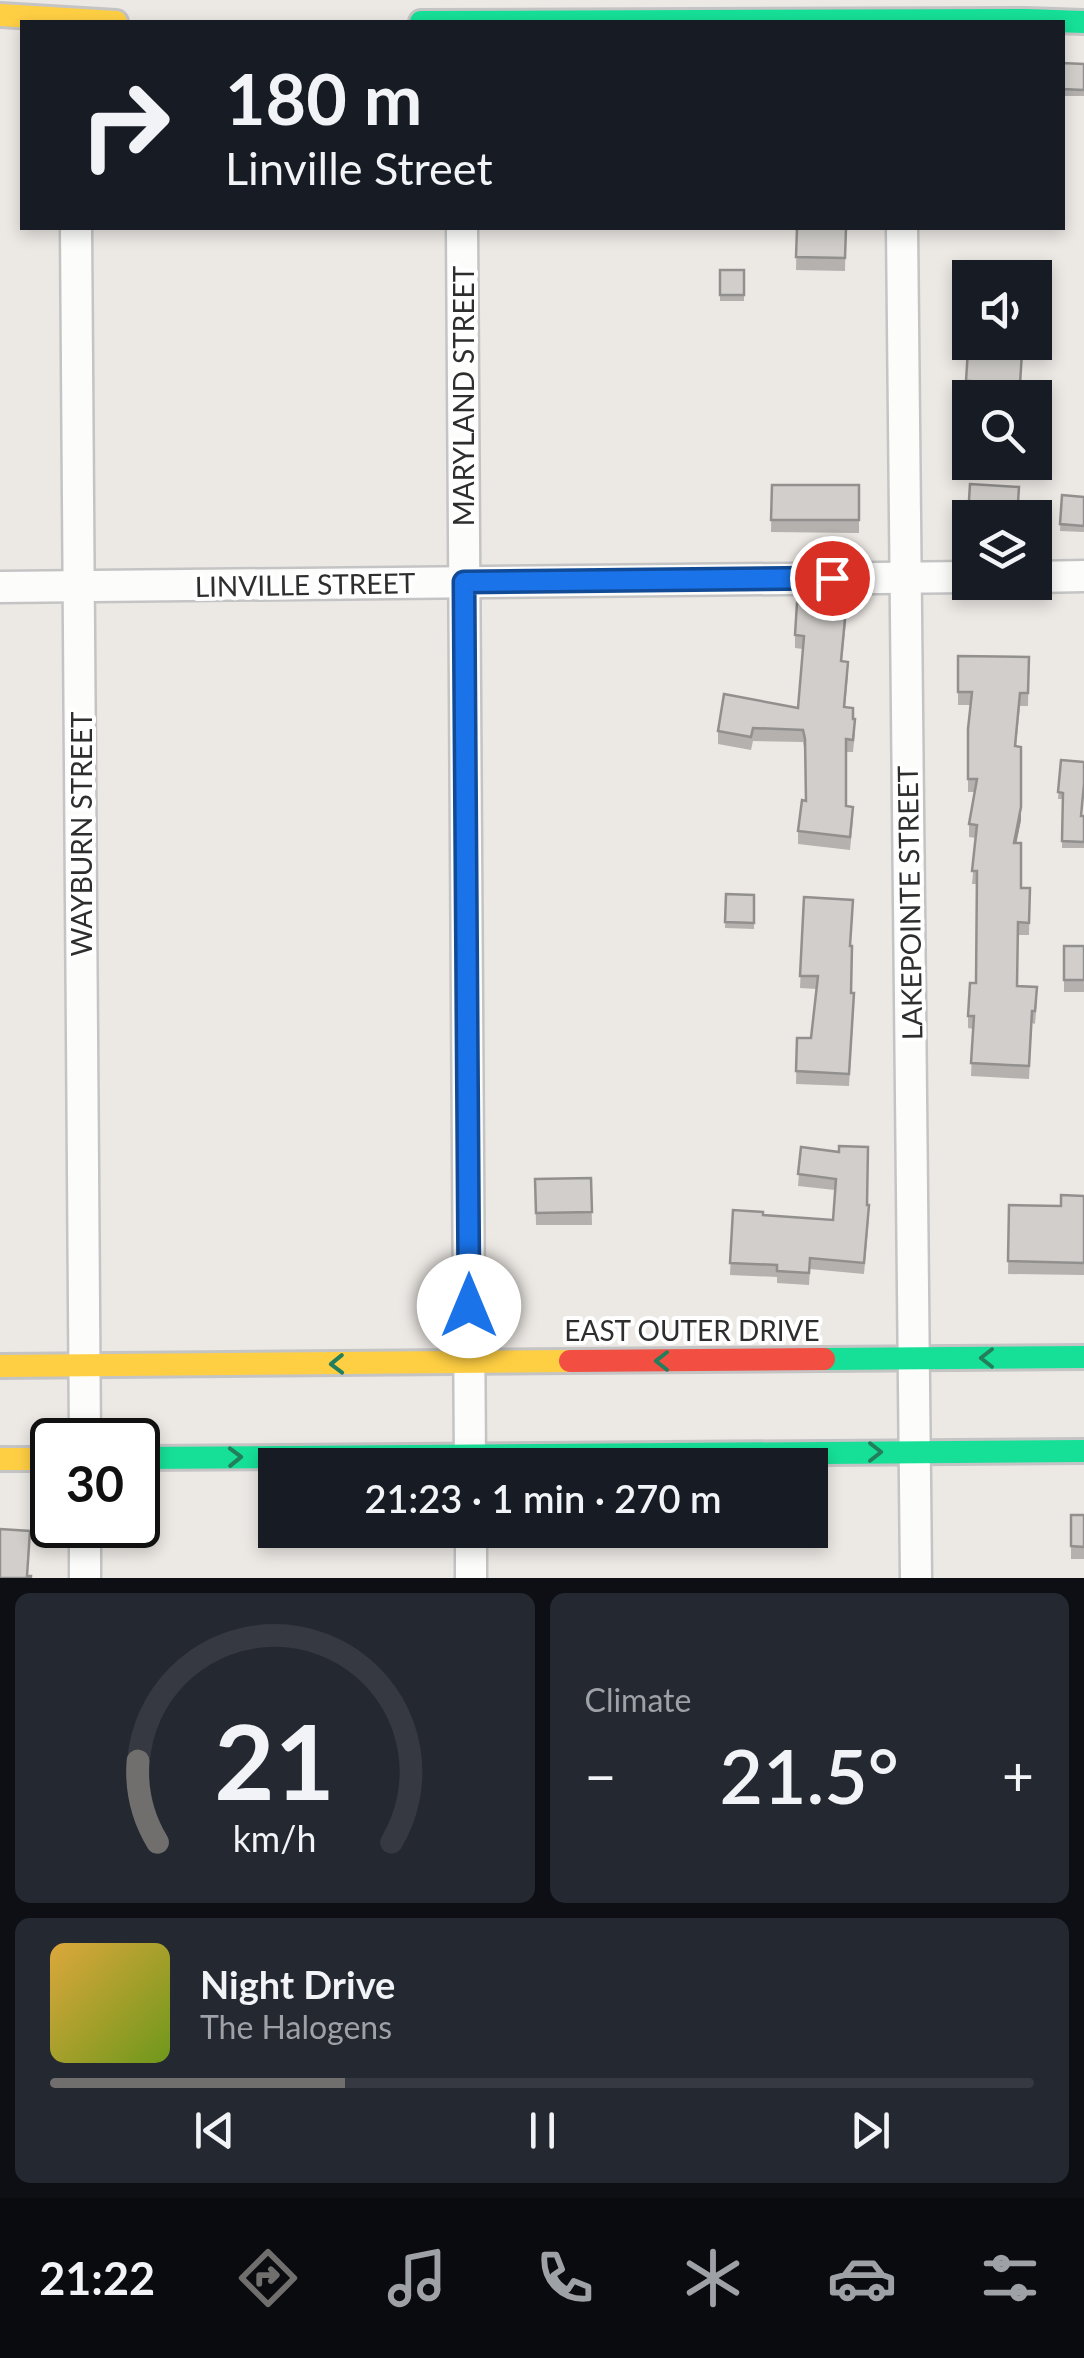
<!DOCTYPE html>
<meta charset="utf-8">
<style>
:root{--surface:#171b24;--page:#242831;--text:#f1f3f6;--muted:#9ea1a6;--line:#363941;--accent:#706f6e}
body{margin:0;font-family:Lato,sans-serif;background:var(--page);color:var(--text);height:100vh;display:flex;flex-direction:column;font-size:38px;white-space:nowrap}
*{box-sizing:border-box;margin:0}
p{font-size:32px;color:var(--muted)}
.icon{flex:none;width:55px;height:55px;fill:none;stroke:currentColor;stroke-width:2;stroke-linecap:round;stroke-linejoin:round}
.map{position:relative;height:1578px;overflow:hidden}
.drawer{display:flex;flex-direction:column;gap:15px;padding:15px;background:#0d0f14;flex:1}
.drawer>*{flex:none}
.banner{position:absolute;left:20px;top:20px;width:1045px;height:210px;border-radius:0px;box-shadow:0 5px 15px #0003;background:#171b24;color:var(--text);overflow:hidden}
.buttons{position:absolute;left:952px;top:260px;display:grid;gap:20px}
.buttons a{display:grid;place-items:center;width:100px;height:100px;border-radius:0px;background:var(--surface);box-shadow:0 5px 15px #0003;font-size:50px}
.speed{position:absolute;left:30px;top:1418px;display:flex;gap:20px;font-size:50px;font-weight:700;text-align:center}
.speed>*{display:grid;place-content:center;width:130px;height:130px;border-radius:50%;background:var(--surface);box-shadow:0 5px 15px #0003;line-height:1}
.speed .limit{border:5px solid #111;border-radius:15px;background:#fff;color:#111}
.pin{position:absolute;display:grid;place-items:center;width:85px;height:85px;color:#fff;margin:-42px;border:5px solid #fff;border-radius:50%;box-shadow:0 2px 10px #0007}
.me{position:absolute;width:110px;margin:-55px;rotate:0deg;stroke-linejoin:round;filter:drop-shadow(0 0 8px #0008)}
.turn{display:flex;align-items:center;gap:35px;height:210px;padding:0 40px;font-size:45px}
.turn .icon{width:130px;height:130px;stroke-width:2.5}
.turn b{display:block;font-size:70px;line-height:85px}
.big{font-size:75px;font-weight:600;line-height:1.1}
.drawer .tile{flex:1;display:flex;flex-direction:column;justify-content:center;gap:15px;min-width:0;padding:0 35px;border-radius:15px;background:var(--page)}
.drawer .dial{align-items:center;gap:0}
.dial svg{height:260px;overflow:visible;fill:none;stroke:var(--line);stroke-width:7;stroke-linecap:round;text-anchor:middle}
.dial text{fill:var(--text);stroke:none}
.song{display:flex;align-items:center;gap:30px}
.cover{width:120px;height:120px;border-radius:15px;background:linear-gradient(135deg,hsl(40 70% 55%),hsl(80 70% 35%))}
.played{height:10px;border-radius:5px;background:linear-gradient(90deg,var(--accent) 30%,var(--line) 30%)}
.keys{display:flex;justify-content:space-around;direction:ltr}
.heat{display:flex;justify-content:space-between;align-items:center;font-size:55px;direction:ltr}
.drawer .tiles{flex:1;display:grid;gap:15px;grid-template-columns:1fr 1fr}
.tile:last-child{grid-column:span 2}
.trip{position:absolute;left:258px;top:1448px;width:570px;height:100px;border-radius:0px;background:var(--surface);box-shadow:0 5px 15px #0003;font-weight:600;line-height:100px;text-align:center}
.tabs{display:flex;height:160px;justify-content:space-around;align-items:center;background:#090b0e;color:var(--muted)}
.tabs .icon{width:70px;height:70px}
.tabs .active{color:var(--accent)}
.tabs b{font-size:45px;color:var(--text)}
.map>svg:first-child{display:block}
.lines{fill:none;stroke-linecap:round;stroke-linejoin:round}
.street-casing{stroke:#c5c4c5;stroke-width:35}
.fast-casing{stroke:#c5c4c5;stroke-width:28}
.slow-casing{stroke:#c5c4c5;stroke-width:28}
.jam-casing{stroke:#c5c4c5;stroke-width:28}
.street{stroke:#fcfcfb;stroke-width:30}
.fast{stroke:#16e098;stroke-width:22}
.slow{stroke:#ffcf43;stroke-width:22}
.jam{stroke:#f24e42;stroke-width:22}
.wall{fill:#b4b1af}
.shaded-wall{fill:#92908e}
.building{fill:#d1cecb;stroke:#92908e;stroke-width:2.5}
.oneway{stroke:#237e5e}
.route-casing{stroke:#114b97;stroke-width:25}
.route{stroke:#1a73e8;stroke-width:18}
.labels{text-anchor:middle;dominant-baseline:central;stroke-width:8;stroke-linejoin:round;paint-order:stroke}
.street-label{font-size:28px;fill:#2e2e2e;stroke:#fff}
</style>
<div class="map">
<svg width="1084" height="1578" viewBox="0 0 1084 1578">
<rect width="100%" height="100%" fill="#ece8e4"/>
<g class="lines">
<defs>
<g id="street">
<polyline points="76,228 85,1440"/>
<polyline points="462,228 470,1465"/>
<polyline points="902,228 916,1578"/>
<polyline points="1035,577 1084,576"/>
<polyline points="0,587 970,577"/>
<polyline points="85,1525 85,1578"/>
<polyline points="471,1530 471,1578"/>
</g>
<g id="fast">
<polyline points="421,22 1026,20 1084,22"/>
<polyline points="824,1359 1084,1357"/>
<polyline points="138,1458 1084,1451"/>
</g>
<g id="slow">
<polyline points="0,15 116,22"/>
<polyline points="0,1366 570,1361"/>
<polyline points="0,1459 52,1459"/>
</g>
<polyline id="jam" points="570,1361 824,1359"/>
</defs>
<!-- street casing -->
<use href="#street" class="street-casing"/>
<!-- fast casing -->
<use href="#fast" class="fast-casing"/>
<!-- slow casing -->
<use href="#slow" class="slow-casing"/>
<!-- jam casing -->
<use href="#jam" class="jam-casing"/>
<!-- street -->
<use href="#street" class="street"/>
<!-- fast -->
<use href="#fast" class="fast"/>
<!-- slow -->
<use href="#slow" class="slow"/>
<!-- jam -->
<use href="#jam" class="jam"/>
</g>
<!-- wall -->
<g class="wall">
<polygon points="1062,63 1084,64 1084,96 1062,96"/>
<polygon points="797,228 846,228 845,271 796,270"/>
<rect x="720" y="270" width="24" height="31"/>
<polygon points="968,349 1022,352 1020,397 970,398 970,440 969,439 969,394 966,394"/>
<polygon points="772,485 859,485 859,533 771,532"/>
<polygon points="1062,495 1084,497 1084,532 1060,531"/>
<polygon points="846,621 842,661 848,675 845,707 853,719 855,732 853,752 846,752 846,806 853,819 850,850 798,844 798,831 805,801 805,752 803,742 753,741 751,750 718,744 718,731 798,708 803,649 795,648 795,635"/>
<polygon points="958,656 1029,657 1028,706 1020,706 1016,746 1021,759 1021,820 1016,843 1021,888 1030,888 1029,935 1018,935 1018,986 1037,1000 1035,1024 1032,1023 1029,1079 971,1076 973,1029 968,1028 968,1016 976,983 976,884 972,884 976,838 969,837 969,824 975,792 968,792 968,729 971,705 958,705"/>
<polygon points="1061,760 1081,816 1084,816 1084,848 1062,848 1063,799 1058,799"/>
<polygon points="726,894 754,895 754,929 725,928"/>
<polygon points="804,897 853,913 850,946 851,993 854,1006 849,1086 796,1084 797,1038 811,1038 817,989 800,988"/>
<rect x="1064" y="946" width="20" height="46"/>
<polygon points="801,1147 867,1205 869,1217 864,1274 810,1269 809,1285 777,1283 777,1277 730,1275 733,1210 763,1215 833,1220 835,1190 798,1186"/>
<polygon points="591,1178 592,1225 536,1225 535,1179"/>
<polygon points="1084,1196 1084,1275 1008,1274 1009,1205 1061,1206"/>
<rect x="1071" y="1515" width="13" height="44"/>
</g>
<!-- shaded-wall -->
<polygon class="shaded-wall" points="1021,807 1021,820 1014,855 1014,843"/>
<!-- building -->
<g class="building">
<polygon points="1062,63 1084,64 1084,90 1062,89"/>
<polygon points="797,228 846,228 845,258 796,257"/>
<rect x="720" y="270" width="24" height="25"/>
<polygon points="968,349 1022,352 1020,384 1017,384 1017,398 970,398 970,427 969,427 970,381 966,381"/>
<polygon points="970,484 1019,487 1017,518 968,516"/>
<polygon points="772,485 859,485 859,520 771,520"/>
<polygon points="1062,495 1084,497 1084,526 1060,524"/>
<polygon points="797,603 846,608 841,661 848,662 844,707 853,708 853,719 855,719 853,740 846,739 846,806 853,807 850,837 798,831 802,800 806,801 805,739 803,730 753,728 751,737 718,731 724,694 798,708 804,636 795,635"/>
<polygon points="958,656 1029,657 1028,693 1020,693 1015,746 1021,747 1021,807 1014,843 1021,843 1021,888 1030,888 1029,923 1018,922 1017,986 1037,987 1035,1011 1032,1011 1029,1066 971,1063 974,1016 968,1016 970,983 976,983 977,871 972,871 977,825 969,824 977,779 968,779 968,729 972,692 958,692"/>
<polygon points="1061,760 1084,762 1084,784 1081,816 1084,816 1084,842 1062,841 1063,793 1058,792"/>
<polygon points="726,894 754,895 754,923 725,922"/>
<polygon points="804,897 853,900 850,946 852,946 851,993 854,993 849,1074 796,1071 797,1038 811,1038 818,976 800,976"/>
<rect x="1064" y="946" width="20" height="34"/>
<polygon points="839,1146 868,1147 867,1205 869,1205 864,1263 810,1258 809,1273 777,1271 777,1265 730,1263 733,1210 763,1212 763,1215 833,1220 836,1179 798,1174 801,1147 839,1152"/>
<polygon points="591,1178 592,1212 536,1213 535,1179"/>
<polygon points="1061,1195 1084,1196 1084,1263 1008,1261 1009,1205 1061,1206"/>
<polygon points="1071,1515 1084,1515 1084,1547 1071,1546"/>
<polygon points="0,1529 30,1531 27,1576 31,1576 31,1578 0,1578"/>
</g>
<!-- one-way arrows -->
<defs><path id="oneway-chevron" d="M-2-3.5L2.5 0L-2 3.5" fill="none" stroke-width="1.6" stroke-linecap="round" stroke-linejoin="round" transform="scale(2.5)"/></defs>
<g class="oneway">
<use href="#oneway-chevron" transform="translate(987 1358) rotate(180)"/>
<use href="#oneway-chevron" transform="translate(662 1361) rotate(180)"/>
<use href="#oneway-chevron" transform="translate(337 1364) rotate(179)"/>
<use href="#oneway-chevron" transform="translate(875 1452)"/>
<use href="#oneway-chevron" transform="translate(235 1457) rotate(-1)"/>
</g>
<g class="lines">
<defs>
<polyline id="route" points="469,1306 464,582 832,578"/>
</defs>
<!-- route casing -->
<use href="#route" class="route-casing"/>
<!-- route -->
<use href="#route" class="route"/>
</g>
<g class="labels">
<!-- street labels -->
<g class="street-label">
<text transform="translate(463 396) rotate(-90)">MARYLAND STREET</text>
<text transform="translate(305 584) rotate(-1)">LINVILLE STREET</text>
<text transform="translate(81 834) rotate(-90)">WAYBURN STREET</text>
<text transform="translate(909 903) rotate(-91)">LAKEPOINTE STREET</text>
<text x="692" y="1330">EAST OUTER DRIVE</text>
</g>
</g>
</svg>
<div class="buttons">
<a><svg class="icon" aria-label="sound" viewBox="0 0 24 24"><path d="M4 9h4l5-4v14l-5-4H4zM17 9q2 3 0 6"/></svg></a>
<a><svg class="icon" aria-label="search" viewBox="0 0 24 24"><circle cx="10" cy="10" r="6"/><path d="M15 15l6 6"/></svg></a>
<a><svg class="icon" aria-label="layers" viewBox="0 0 24 24"><path d="M12 4l9 5-9 5-9-5zM3 14l9 5 9-5"/></svg></a>
</div>
<div class="speed"><div class="limit">30</div></div>
<div class="pin" style="left:832px;top:578px;background:#d93025"><svg class="icon" aria-label="arrive" viewBox="0 0 24 24"><path d="M6 21V4h12l-3 4 3 4H6"/></svg></div>
<svg class="me" style="left:469px;top:1306px" viewBox="-20 -20 40 40"><circle r="19" fill="#fff"/><path d="M0-13L10 11 0 6-10 11z" fill="#1a73e8"/></svg>
<div class="trip">21:23 · 1 min · 270 m</div>
<div class="banner">
<div class="turn"><svg class="icon" aria-label="right" viewBox="0 0 24 24"><path d="M7 20v-9h11M14 6l5 5-5 5"/></svg><div><b>180 m</b>Linville Street</div></div>
</div>
</div>
<section class="drawer">
<div class="tiles">
<div class="tile dial"><svg viewBox="0 0 100 80">
<path d="M14 69A42 42 0 1 1 86 69"/>
<path d="M14 69A42 42 0 0 1 8 44" stroke="#706f6e"/>
<text x="50" y="56" font-size="32" font-weight="700">21</text>
<text x="50" y="72" font-size="11">km/h</text>
</svg></div>
<div class="tile"><p>Climate</p>
<div class="heat"><a>−</a><b class="big">21.5°</b><a>+</a></div>
</div>
<div class="tile">
<div class="song"><i class="cover"></i><div><b>Night Drive</b><p>The Halogens</p></div></div>
<div class="played"></div>
<div class="keys"><svg class="icon" aria-label="previous" viewBox="0 0 24 24"><path d="M18 5L8 12l10 7zM5 5v14"/></svg><svg class="icon" aria-label="pause" viewBox="0 0 24 24"><path d="M8 5v14M16 5v14"/></svg><svg class="icon" aria-label="next" viewBox="0 0 24 24"><path d="M6 5l10 7-10 7zM19 5v14"/></svg></div>
</div>
</div>
</section>
<nav class="tabs">
<b>21:22</b>
<svg class="icon active" aria-label="directions" viewBox="0 0 24 24"><path d="M12 3l9 9-9 9-9-9zM9 14v-3h6M13 9l2 2-2 2"/></svg>
<svg class="icon" aria-label="music" viewBox="0 0 24 24"><path d="M9 18V5l10-2v13"/><circle cx="6" cy="18" r="3"/><circle cx="16" cy="16" r="3"/></svg>
<svg class="icon" aria-label="phone" viewBox="0 0 24 24"><path d="M5 4h4l2 5-3 2q2 4 5 5l2-3 5 2v4C11 20 4 13 5 4z"/></svg>
<svg class="icon" aria-label="climate" viewBox="0 0 24 24"><path d="M12 3v18M4 7l16 10M4 17L20 7"/></svg>
<svg class="icon" aria-label="car" viewBox="0 0 24 24"><path d="M5 17H2v-5l4-1 3-4h7l3 4 3 1v5h-3M9 17h6M6 11h13"/><circle cx="7" cy="17" r="2"/><circle cx="17" cy="17" r="2"/></svg>
<svg class="icon" aria-label="filters" viewBox="0 0 24 24"><path d="M4 7h16M4 17h16"/><circle cx="9" cy="7" r="2"/><circle cx="15" cy="17" r="2"/></svg>
</nav>
